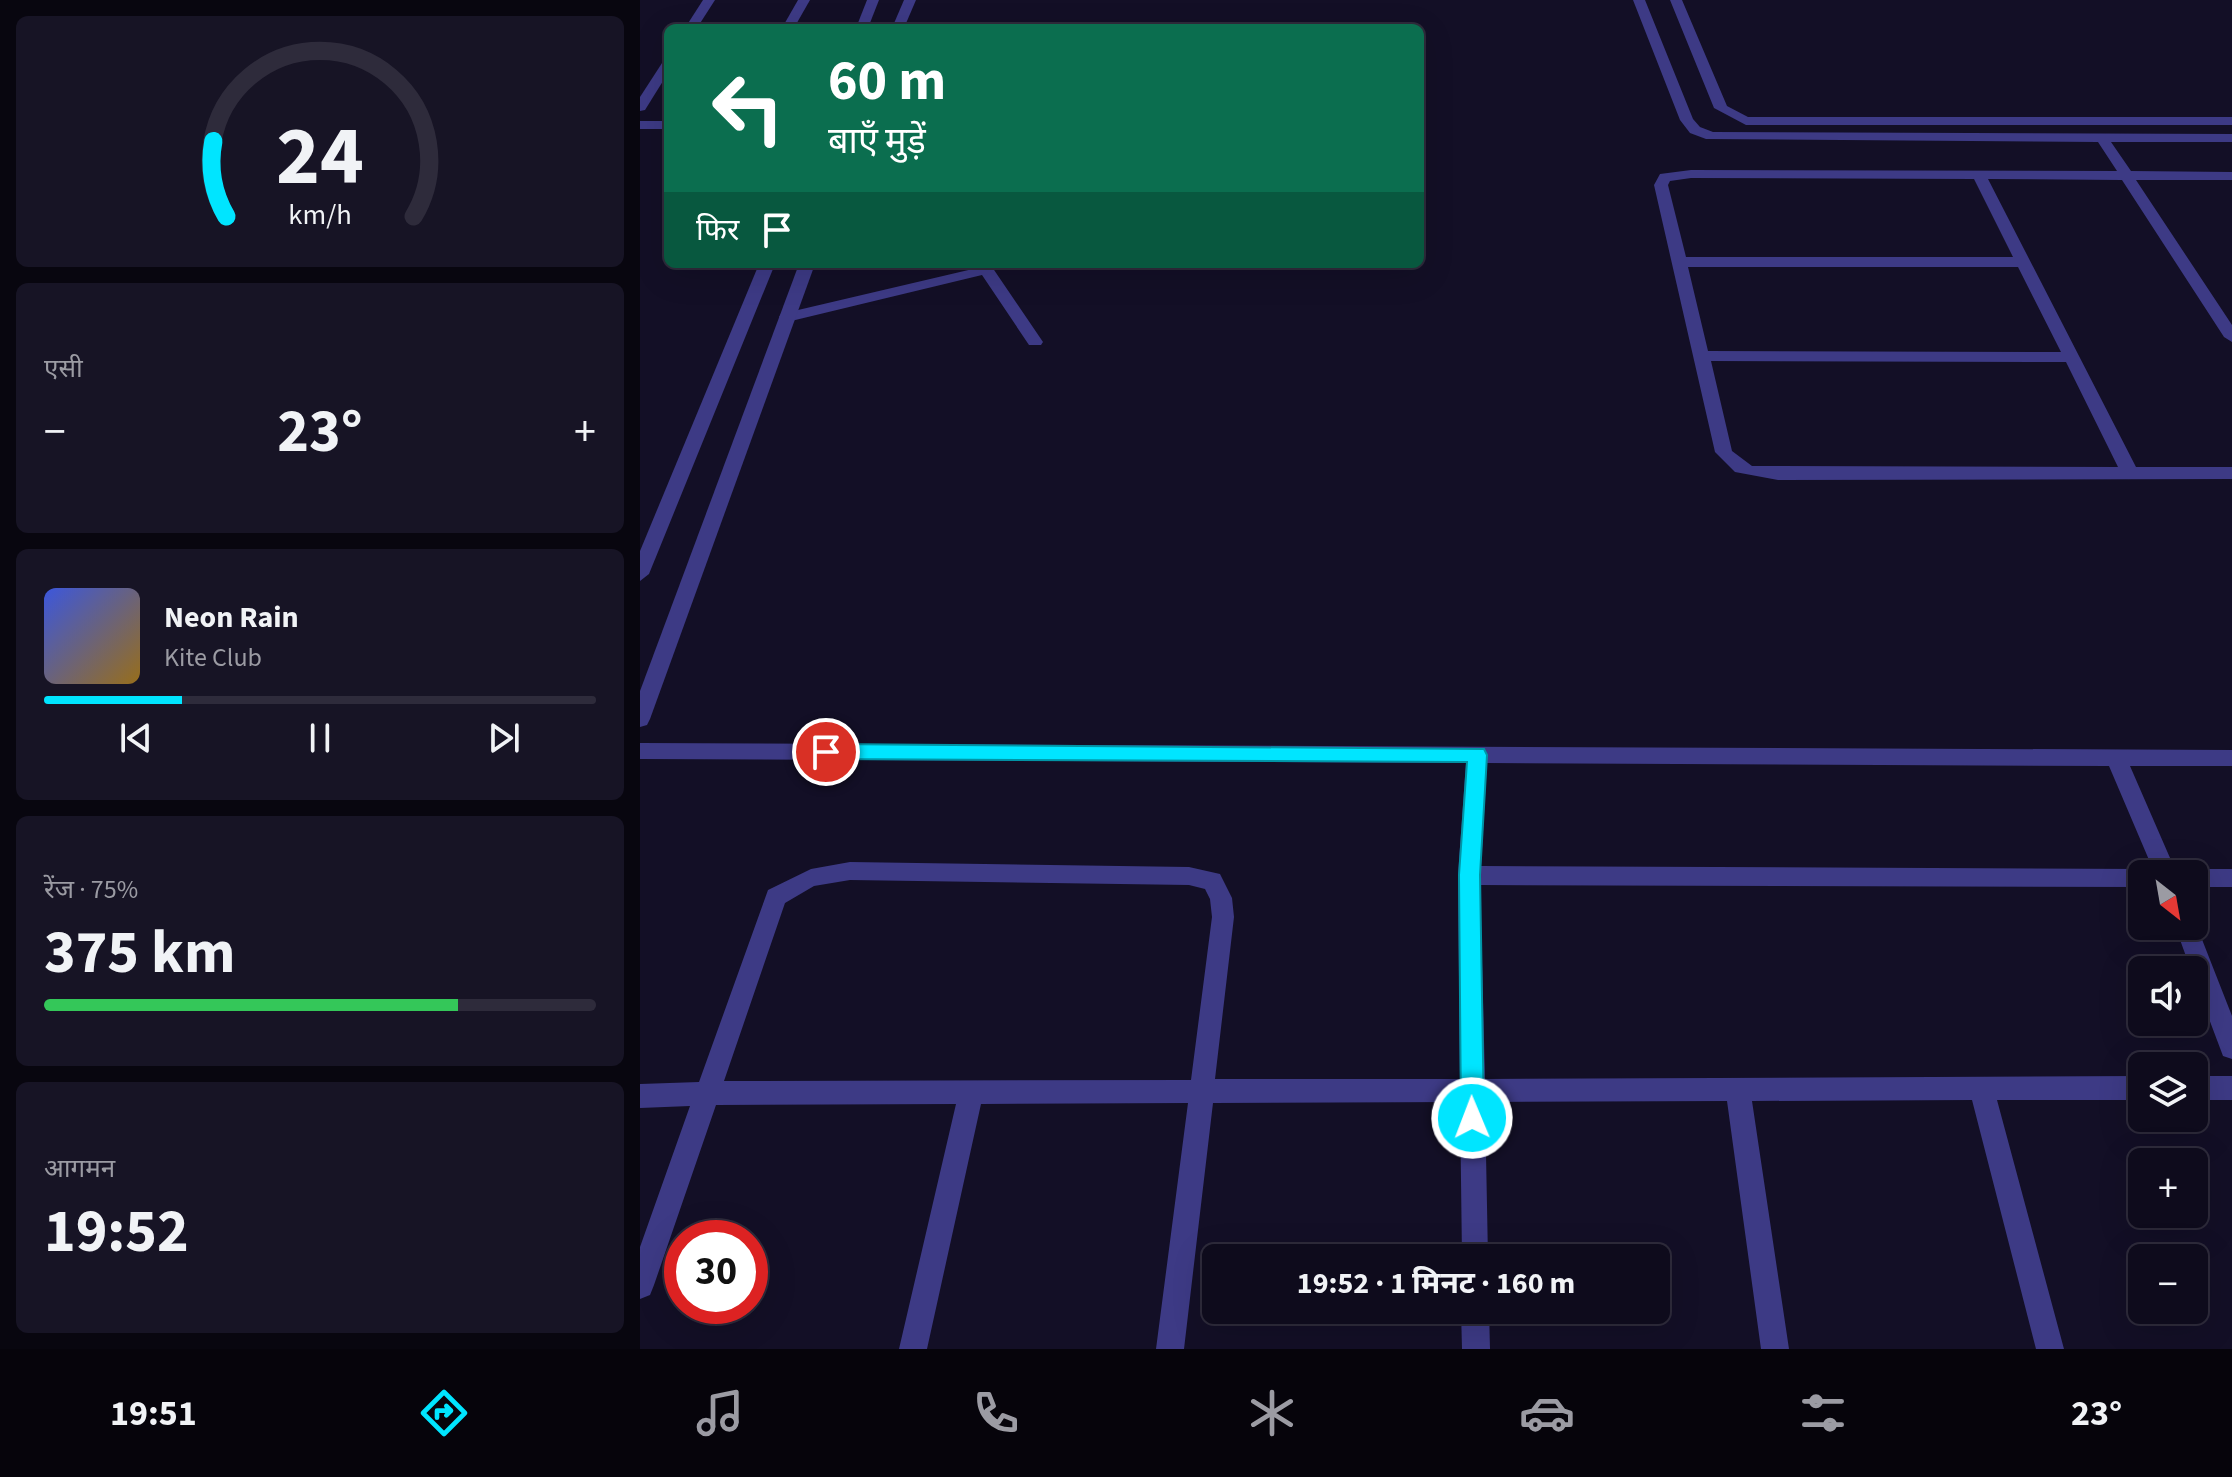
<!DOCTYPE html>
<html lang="hi">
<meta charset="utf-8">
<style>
:root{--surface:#0e0b1c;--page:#171425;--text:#f1f3f6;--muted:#9b9ba3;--line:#2e2b3b;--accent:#00e5ff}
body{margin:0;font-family:"Source Sans 3","Noto Sans Devanagari",sans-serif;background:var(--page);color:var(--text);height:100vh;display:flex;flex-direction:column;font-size:30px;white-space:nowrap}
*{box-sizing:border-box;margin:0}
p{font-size:26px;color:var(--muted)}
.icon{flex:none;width:44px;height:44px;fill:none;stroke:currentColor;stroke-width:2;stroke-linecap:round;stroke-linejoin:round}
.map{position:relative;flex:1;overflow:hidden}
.sheet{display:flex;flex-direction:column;gap:16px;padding:16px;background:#08060f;width:640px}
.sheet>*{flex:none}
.top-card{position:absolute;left:24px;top:24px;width:760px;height:244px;border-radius:12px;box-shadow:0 8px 32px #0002,0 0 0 2px var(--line);background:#0b6e4f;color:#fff;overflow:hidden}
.needle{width:52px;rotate:149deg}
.buttons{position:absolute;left:1488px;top:860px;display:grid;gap:16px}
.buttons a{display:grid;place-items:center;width:80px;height:80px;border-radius:12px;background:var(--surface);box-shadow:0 8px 32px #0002,0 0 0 2px var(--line);font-size:40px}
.speed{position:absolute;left:24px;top:1220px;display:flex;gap:16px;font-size:40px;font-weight:700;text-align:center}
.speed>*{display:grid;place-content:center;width:104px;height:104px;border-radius:50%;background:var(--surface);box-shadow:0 8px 32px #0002,0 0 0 2px var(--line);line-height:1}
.speed .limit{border:12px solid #d22;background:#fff;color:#111}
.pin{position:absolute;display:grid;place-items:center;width:68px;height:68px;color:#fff;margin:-34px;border:4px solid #fff;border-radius:50%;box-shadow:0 2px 8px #0007}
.me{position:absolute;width:88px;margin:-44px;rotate:359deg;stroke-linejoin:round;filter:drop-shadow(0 0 6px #0008)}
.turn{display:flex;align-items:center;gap:28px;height:168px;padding:0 32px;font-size:36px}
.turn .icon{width:104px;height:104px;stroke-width:2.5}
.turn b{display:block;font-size:56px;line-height:68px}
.then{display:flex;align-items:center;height:76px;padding:0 32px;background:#0003;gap:16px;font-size:30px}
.big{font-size:60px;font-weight:700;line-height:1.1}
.sheet .tile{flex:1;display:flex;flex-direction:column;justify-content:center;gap:12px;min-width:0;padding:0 28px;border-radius:12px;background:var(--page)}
.sheet .dial{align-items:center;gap:0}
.dial svg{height:208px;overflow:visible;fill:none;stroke:var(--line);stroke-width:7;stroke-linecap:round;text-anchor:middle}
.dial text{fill:var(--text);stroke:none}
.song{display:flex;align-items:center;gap:24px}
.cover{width:96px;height:96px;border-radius:12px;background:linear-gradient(135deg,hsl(230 70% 55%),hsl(40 70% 35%))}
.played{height:8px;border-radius:4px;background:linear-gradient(90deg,var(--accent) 25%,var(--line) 25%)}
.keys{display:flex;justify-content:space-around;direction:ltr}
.heat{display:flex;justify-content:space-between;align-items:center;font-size:44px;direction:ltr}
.charge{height:12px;border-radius:6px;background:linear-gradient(90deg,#34c759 75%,var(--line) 0)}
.trip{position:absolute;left:562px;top:1244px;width:468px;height:80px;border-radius:12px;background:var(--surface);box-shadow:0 8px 32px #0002,0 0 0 2px var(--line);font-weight:700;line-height:80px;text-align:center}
.menu{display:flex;height:128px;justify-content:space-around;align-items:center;background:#06040b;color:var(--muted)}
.menu .icon{width:56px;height:56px}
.menu .current{color:var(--accent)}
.menu b{font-size:36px;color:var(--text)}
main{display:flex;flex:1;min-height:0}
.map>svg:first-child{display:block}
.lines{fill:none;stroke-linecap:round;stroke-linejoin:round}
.service{fill:#3d3a85;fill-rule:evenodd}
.minor{fill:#3d3a85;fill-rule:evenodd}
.tertiary{fill:#3d3a85;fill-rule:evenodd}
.route{fill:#00e5ff;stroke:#0095a6;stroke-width:2}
</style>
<main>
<section class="sheet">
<div class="tile dial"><svg viewBox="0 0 100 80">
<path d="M14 69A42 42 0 1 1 86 69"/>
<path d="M14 69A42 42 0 0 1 9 40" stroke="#00e5ff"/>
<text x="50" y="56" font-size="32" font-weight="700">24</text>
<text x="50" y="72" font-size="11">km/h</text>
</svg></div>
<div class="tile"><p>एसी</p>
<div class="heat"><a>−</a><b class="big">23°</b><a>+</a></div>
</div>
<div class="tile">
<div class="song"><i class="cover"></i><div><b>Neon Rain</b><p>Kite Club</p></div></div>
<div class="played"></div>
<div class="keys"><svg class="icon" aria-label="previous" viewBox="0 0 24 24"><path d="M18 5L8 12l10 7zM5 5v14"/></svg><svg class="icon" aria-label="pause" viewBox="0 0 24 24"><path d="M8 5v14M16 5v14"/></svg><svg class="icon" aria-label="next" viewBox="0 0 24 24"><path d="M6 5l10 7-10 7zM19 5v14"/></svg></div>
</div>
<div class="tile"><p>रेंज · 75%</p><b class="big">375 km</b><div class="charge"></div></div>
<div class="tile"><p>आगमन</p><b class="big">19:52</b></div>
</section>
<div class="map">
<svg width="1592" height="1349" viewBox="0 0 1592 1349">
<rect width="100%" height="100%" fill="#130f26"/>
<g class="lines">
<!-- service -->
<polygon class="service" points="334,264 350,264 403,342 401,345 389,345 342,275 147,322 139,317 141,314 337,268"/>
<!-- minor -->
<g class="minor">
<polygon points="63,0 75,0 57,28 45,28"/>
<polygon points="158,0 170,0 154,28 142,28"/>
<path d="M993 0H1005L1053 119 1060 127 1073 132 1592 134V142H1471L1491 171 1592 172V180H1496L1592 325V342L1584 337 1482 180 1348 179 1496 467H1592V479L1138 480 1095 472 1075 452 1014 185 1020 174 1051 170 1477 171 1458 142 1066 139 1050 133 1040 120ZM1051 178 1334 179 1373 257H1046L1028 185 1030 181ZM1048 267H1378L1421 352 1068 351ZM1071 361 1426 362 1478 467 1112 466 1092 451Z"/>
<polygon points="1030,0 1042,0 1087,106 1108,117 1592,117 1592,125 1106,125 1074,108"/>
<polygon points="28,59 28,73 5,110 0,111 0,97 24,60"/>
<rect x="0" y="121" width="28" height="8"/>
<path d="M0 743 1592 750V766H1490L1537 874H1515L1469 766 847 763 841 866 1502 869 1510 871 1511 874H1502V887L840 885 845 1079 1502 1076V1100H1357L1424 1349H1396L1332 1100 1112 1101 1149 1349H1121L1087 1101 845 1102 848 1258H822L820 1102 573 1103 544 1349H516L548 1103 341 1104 287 1349H259L316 1104 76 1105 14 1285 10 1295 0 1299V1247L50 1106 0 1108V1084L59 1082 128 890 171 869 210 862 549 867 580 874 592 898 594 917 575 1079H820L818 875 826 763 0 759ZM210 880 549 885 565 889 570 899 572 917 551 1080 84 1081 145 903 174 886Z"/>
<polygon points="1554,869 1592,869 1592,887 1554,887 1554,874 1545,874"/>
<polygon points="1554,919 1592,1016 1592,1059 1583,1056 1580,1048 1554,979 1554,970 1551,970 1535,926 1554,926"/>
<rect x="1554" y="1076" width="38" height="24"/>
<polygon points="821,1310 849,1310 850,1349 822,1349"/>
</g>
<!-- tertiary -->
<g class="tertiary">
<polygon points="227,0 239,0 228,28 216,28"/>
<polygon points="264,0 276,0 264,28 252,28"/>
<polygon points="119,264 135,264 9,574 0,581 0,551"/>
<polygon points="159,264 175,264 10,719 7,725 0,727 0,691"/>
</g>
</g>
<!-- route -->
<polygon class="route" points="186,744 844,749 847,755 840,875 844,1118 841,1126 832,1129 824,1126 821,1118 819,875 827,762 186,759 179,757 176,752 179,746"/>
</svg>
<div class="buttons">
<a><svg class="needle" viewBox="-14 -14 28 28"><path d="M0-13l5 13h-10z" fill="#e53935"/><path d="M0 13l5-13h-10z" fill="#9b9ba3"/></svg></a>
<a><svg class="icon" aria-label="sound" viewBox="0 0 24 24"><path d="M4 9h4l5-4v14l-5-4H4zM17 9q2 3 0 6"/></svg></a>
<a><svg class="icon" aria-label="layers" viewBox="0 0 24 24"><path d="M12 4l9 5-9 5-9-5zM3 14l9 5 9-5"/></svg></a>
<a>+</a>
<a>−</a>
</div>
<div class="speed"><div class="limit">30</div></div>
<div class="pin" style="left:186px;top:752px;background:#d93025"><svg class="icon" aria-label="arrive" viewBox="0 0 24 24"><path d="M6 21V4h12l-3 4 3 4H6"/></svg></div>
<svg class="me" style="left:832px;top:1118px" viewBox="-20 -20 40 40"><circle r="17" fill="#00e5ff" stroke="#fff" stroke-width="3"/><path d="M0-11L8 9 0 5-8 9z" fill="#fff"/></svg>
<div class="trip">19:52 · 1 मिनट · 160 m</div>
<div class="top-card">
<div class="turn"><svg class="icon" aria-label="left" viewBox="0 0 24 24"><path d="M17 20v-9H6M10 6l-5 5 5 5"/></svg><div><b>60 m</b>बाएँ मुड़ें</div></div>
<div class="then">फिर<svg class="icon" aria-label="arrive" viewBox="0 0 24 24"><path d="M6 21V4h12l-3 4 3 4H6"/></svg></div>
</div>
</div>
</main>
<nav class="menu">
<b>19:51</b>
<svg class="icon current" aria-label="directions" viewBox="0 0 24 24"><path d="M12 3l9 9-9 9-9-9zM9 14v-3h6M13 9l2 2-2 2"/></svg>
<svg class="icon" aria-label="music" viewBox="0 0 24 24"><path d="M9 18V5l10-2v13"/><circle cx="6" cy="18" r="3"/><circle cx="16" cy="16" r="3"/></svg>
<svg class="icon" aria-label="phone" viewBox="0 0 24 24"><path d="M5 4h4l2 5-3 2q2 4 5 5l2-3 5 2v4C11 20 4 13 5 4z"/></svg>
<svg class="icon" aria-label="climate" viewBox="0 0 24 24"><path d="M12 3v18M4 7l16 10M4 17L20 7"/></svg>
<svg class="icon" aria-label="car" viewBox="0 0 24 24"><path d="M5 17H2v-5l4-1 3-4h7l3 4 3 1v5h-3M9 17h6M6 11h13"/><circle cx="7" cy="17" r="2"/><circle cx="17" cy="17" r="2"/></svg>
<svg class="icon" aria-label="filters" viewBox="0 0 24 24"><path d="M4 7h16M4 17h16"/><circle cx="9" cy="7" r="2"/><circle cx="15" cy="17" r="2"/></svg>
<b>23°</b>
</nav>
